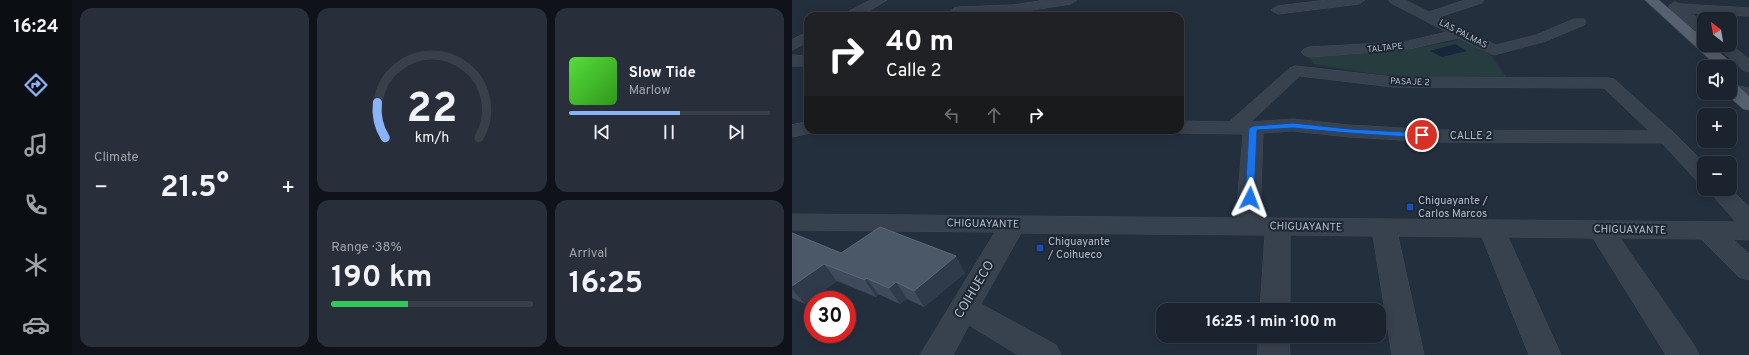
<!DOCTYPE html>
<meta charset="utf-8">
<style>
:root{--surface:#1b232e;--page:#282f3a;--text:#f1f3f6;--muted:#a0a4aa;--line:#39404a;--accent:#8ab4f8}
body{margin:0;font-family:Overpass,sans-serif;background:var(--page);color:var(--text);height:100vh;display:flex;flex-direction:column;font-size:15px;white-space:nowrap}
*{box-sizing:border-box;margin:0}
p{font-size:13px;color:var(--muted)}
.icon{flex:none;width:22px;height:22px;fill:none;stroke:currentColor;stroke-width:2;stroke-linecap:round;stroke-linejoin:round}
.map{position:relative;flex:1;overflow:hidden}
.panel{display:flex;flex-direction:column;gap:8px;padding:8px;background:#0f1319;width:720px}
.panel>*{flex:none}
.guide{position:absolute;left:12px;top:12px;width:380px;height:122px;border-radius:12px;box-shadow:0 2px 10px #0003,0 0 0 1px var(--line);background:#202124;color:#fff;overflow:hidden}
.needle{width:26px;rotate:329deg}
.fabs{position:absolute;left:905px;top:12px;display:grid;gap:8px}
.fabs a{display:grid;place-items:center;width:40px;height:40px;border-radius:8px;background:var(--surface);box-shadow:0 2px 10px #0003,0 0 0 1px var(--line);font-size:20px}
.speed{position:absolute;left:12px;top:291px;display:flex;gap:8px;font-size:20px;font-weight:700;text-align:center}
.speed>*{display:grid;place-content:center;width:52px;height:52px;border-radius:50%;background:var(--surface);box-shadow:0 2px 10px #0003,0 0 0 1px var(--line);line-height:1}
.speed .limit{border:6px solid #d22;background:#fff;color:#111}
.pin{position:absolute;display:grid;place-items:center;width:34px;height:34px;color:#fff;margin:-17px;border:2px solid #fff;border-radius:50%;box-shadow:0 1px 4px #0007}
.me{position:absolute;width:44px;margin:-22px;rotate:3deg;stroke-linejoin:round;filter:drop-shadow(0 0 3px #0008)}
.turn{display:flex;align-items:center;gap:14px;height:84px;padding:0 16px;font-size:18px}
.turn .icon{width:52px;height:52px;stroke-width:2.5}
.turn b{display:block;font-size:28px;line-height:34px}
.lanes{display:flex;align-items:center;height:38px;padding:0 16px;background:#0003;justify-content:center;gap:20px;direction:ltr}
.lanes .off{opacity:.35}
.big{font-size:30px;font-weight:700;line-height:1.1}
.panel .tile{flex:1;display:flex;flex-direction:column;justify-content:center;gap:6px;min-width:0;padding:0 14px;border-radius:12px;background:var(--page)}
.panel .dial{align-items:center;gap:0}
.dial svg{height:104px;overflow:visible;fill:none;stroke:var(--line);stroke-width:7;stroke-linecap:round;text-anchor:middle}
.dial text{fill:var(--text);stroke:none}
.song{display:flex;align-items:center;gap:12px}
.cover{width:48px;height:48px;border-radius:6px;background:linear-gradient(135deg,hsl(110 70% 55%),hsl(110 70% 35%))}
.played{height:4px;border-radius:2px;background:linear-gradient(90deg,var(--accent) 55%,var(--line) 55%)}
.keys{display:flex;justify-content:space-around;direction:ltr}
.heat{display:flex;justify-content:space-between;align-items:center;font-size:22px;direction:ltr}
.charge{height:6px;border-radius:3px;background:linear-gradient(90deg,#34c759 38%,var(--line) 0)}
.panel .tiles{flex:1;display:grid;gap:8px;grid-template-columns:repeat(3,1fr)}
.tile:first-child{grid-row:span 2}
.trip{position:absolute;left:364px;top:303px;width:230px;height:40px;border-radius:12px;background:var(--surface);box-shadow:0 2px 10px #0003,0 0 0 1px var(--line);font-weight:700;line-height:40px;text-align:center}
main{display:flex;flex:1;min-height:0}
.menu{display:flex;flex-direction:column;width:72px;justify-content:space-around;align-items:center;background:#0b0e12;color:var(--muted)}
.menu .icon{width:28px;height:28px}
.menu .active{color:var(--accent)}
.menu b{font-size:18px;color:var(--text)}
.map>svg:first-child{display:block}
.green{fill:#263c3f}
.water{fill:#17263c}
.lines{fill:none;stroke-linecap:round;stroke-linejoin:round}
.minor-casing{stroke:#414a57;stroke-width:1}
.major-casing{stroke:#414a57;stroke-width:1}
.minor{fill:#38414e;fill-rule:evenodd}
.major{fill:#56606e;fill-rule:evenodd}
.wall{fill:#3f4b5c}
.shaded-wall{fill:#2f3b4b}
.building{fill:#4b5868;stroke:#5c6777}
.route{fill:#1a73e8;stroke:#114b97}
.transit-dot{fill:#1a4fb4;stroke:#1d2633;stroke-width:1.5}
.labels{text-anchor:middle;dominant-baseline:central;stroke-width:4;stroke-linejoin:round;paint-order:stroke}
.far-street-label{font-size:9px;fill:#b4bcc9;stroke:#1d2633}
.street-label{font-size:11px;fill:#b4bcc9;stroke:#1d2633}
.poi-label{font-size:11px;fill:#b4bcc9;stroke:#1d2633;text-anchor:start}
.near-street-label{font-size:13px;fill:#b4bcc9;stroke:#1d2633}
</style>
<main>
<nav class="menu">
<b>16:24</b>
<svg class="icon active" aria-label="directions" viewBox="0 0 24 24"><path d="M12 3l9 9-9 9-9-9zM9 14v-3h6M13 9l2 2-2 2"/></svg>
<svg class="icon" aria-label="music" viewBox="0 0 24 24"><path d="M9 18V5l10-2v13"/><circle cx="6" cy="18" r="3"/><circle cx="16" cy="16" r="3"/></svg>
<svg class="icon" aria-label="phone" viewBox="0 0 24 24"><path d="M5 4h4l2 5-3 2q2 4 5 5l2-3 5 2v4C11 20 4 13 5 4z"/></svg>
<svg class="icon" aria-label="climate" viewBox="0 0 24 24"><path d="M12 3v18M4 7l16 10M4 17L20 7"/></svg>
<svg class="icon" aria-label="car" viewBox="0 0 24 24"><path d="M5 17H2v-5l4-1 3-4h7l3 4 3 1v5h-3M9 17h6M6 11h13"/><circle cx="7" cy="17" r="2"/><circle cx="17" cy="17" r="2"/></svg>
</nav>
<section class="panel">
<div class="tiles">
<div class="tile"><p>Climate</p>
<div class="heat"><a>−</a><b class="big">21.5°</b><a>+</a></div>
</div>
<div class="tile dial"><svg viewBox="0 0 100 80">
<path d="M14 69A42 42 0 1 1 86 69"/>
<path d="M14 69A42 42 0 0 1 8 42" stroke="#8ab4f8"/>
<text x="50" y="56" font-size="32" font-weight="700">22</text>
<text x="50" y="72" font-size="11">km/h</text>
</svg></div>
<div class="tile">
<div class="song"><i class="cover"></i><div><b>Slow Tide</b><p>Marlow</p></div></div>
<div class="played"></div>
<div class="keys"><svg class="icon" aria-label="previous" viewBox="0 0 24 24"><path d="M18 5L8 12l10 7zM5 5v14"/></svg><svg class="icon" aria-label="pause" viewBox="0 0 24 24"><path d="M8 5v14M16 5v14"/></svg><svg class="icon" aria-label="next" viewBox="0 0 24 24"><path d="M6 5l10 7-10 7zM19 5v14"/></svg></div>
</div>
<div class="tile"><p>Range · 38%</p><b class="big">190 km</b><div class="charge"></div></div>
<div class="tile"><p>Arrival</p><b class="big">16:25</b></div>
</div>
</section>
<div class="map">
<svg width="957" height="355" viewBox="0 0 957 355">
<rect width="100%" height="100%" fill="#242f3e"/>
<!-- green -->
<path class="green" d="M672 39 699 55 717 81 589 75 522 64 517 57C570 54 620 50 672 39Z"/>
<!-- water -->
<polygon class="water" points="663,44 675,51 650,57 638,51"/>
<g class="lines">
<defs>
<g id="minor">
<polygon points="79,0 95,0 69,16 52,16 54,13"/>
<polygon points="254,0 285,0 279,4 221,13 153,16 162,8 167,7 221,5"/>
<polygon points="536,0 573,0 567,4 486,14 479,10 486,6"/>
<polygon points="597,0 613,0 637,12 673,0 692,0 690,3 647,17 704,45 744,35 782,19 792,19 794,22 792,25 754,41 702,55 666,38 612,50 517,57 512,55 509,52 512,49 517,47 612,42 655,32 599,3"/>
<polygon points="883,2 889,4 957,8 957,16 899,13 912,23 912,34 907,33 878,9 877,6"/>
<polygon points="16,32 16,42 0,50 0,40"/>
<polygon points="938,44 957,59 957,72 951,70 923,45"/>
<polygon points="0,55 16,56 16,66 0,66"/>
<path d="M504 66 601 77 816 78 822 79 882 133 912 163V182L904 180 870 143 644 142 557 137 501 131 471 133 468 218 944 222 915 189 938 188 957 207V240L941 239 957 254V280L947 277 909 239 828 238 902 345 907 355H874L801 238 716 237 769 355H737L690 237 606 236 632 355H600L581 236 498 235V310H468L473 235 229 233 189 304 264 345 269 355H226L177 325 161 355H128L203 232 0 230V214L444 218 451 134 388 133 380 130H388V121L437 122 498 68ZM508 76 601 87 812 88 857 131 644 130 557 125 501 119 459 122Z"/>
<polygon points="938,84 957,88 957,98 934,93 938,93"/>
<polygon points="16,122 16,130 24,130 23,132 0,137 0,125"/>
<polygon points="467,336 497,336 498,355 466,355"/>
</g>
<g id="major">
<polygon points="853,0 867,0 912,39 912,45 919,45 941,64 943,67 941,70 938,71 938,67 926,67"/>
<polygon points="938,83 944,84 957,96 957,110 951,109 933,93 938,93"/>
</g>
</defs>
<!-- minor casing -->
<use href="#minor" class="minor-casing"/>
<!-- major casing -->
<use href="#major" class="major-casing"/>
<!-- minor -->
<use href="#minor" class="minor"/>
<!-- major -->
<use href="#major" class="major"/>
</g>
<!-- wall -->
<polygon class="wall" points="0,233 49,253 173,273 132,307 115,299 108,304 86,294 84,297 45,281 13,304 0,298"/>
<!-- shaded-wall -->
<g class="shaded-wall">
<polygon points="164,256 173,273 132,307 122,291"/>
<polygon points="32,264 45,281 13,304 0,289 0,286"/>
<polygon points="74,278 86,294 84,297 73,280"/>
<polygon points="104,282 115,299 108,304 97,288"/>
</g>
<!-- building -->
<polygon class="building" points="88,227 164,256 122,291 104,282 97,288 74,278 73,280 32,264 0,286 0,233 49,253"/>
<!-- route -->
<polygon class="route" points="501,123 557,129 630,133 634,135 630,138 557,133 501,128 465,130 462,198 458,201 454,200 453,198 457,128 462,126"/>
<!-- markers -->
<g class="transit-dot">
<rect x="614" y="203" width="8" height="8" rx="2"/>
<rect x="244" y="244" width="8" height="8" rx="2"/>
</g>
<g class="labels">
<!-- far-street labels -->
<g class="far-street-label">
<text transform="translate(671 34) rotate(27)">LAS PALMAS</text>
<text transform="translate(593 48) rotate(-6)">TALTAPE</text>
<text transform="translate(618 82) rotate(2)">PASAJE 2</text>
</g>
<!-- street labels -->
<g class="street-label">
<text x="679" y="136">CALLE 2</text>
<text transform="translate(191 224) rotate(1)">CHIGUAYANTE</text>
<text transform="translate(514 227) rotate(1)">CHIGUAYANTE</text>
<text transform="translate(838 230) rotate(1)">CHIGUAYANTE</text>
</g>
<!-- poi labels -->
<g class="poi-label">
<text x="626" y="201">Chiguayante /<tspan x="626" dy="13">Carlos Marcos</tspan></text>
<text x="256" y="242">Chiguayante<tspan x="256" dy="13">/ Coihueco</tspan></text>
</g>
<!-- near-street labels -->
<g class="near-street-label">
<text transform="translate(183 290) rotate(-59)">COIHUECO</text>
</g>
</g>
</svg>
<div class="fabs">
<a><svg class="needle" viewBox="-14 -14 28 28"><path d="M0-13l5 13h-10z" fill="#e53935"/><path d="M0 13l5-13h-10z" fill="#a0a4aa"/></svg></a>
<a><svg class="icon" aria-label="sound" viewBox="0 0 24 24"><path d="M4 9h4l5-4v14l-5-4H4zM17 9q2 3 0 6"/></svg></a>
<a>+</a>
<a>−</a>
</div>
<div class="speed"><div class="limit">30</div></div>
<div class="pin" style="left:630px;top:135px;background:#d93025"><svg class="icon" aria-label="arrive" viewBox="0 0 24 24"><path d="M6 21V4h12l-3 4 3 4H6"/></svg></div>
<svg class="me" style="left:458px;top:198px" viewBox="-20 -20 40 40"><path d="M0-17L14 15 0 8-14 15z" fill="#1a73e8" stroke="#fff" stroke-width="4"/></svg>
<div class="trip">16:25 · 1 min · 100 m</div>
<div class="guide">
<div class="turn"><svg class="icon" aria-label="right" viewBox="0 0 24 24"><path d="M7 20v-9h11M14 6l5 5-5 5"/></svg><div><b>40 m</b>Calle 2</div></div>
<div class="lanes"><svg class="icon off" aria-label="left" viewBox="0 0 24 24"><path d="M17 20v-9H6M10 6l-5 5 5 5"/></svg><svg class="icon off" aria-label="ahead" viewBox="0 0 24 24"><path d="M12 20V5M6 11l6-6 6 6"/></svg><svg class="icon" aria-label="right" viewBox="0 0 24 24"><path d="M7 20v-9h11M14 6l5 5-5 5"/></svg></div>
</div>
</div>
</main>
